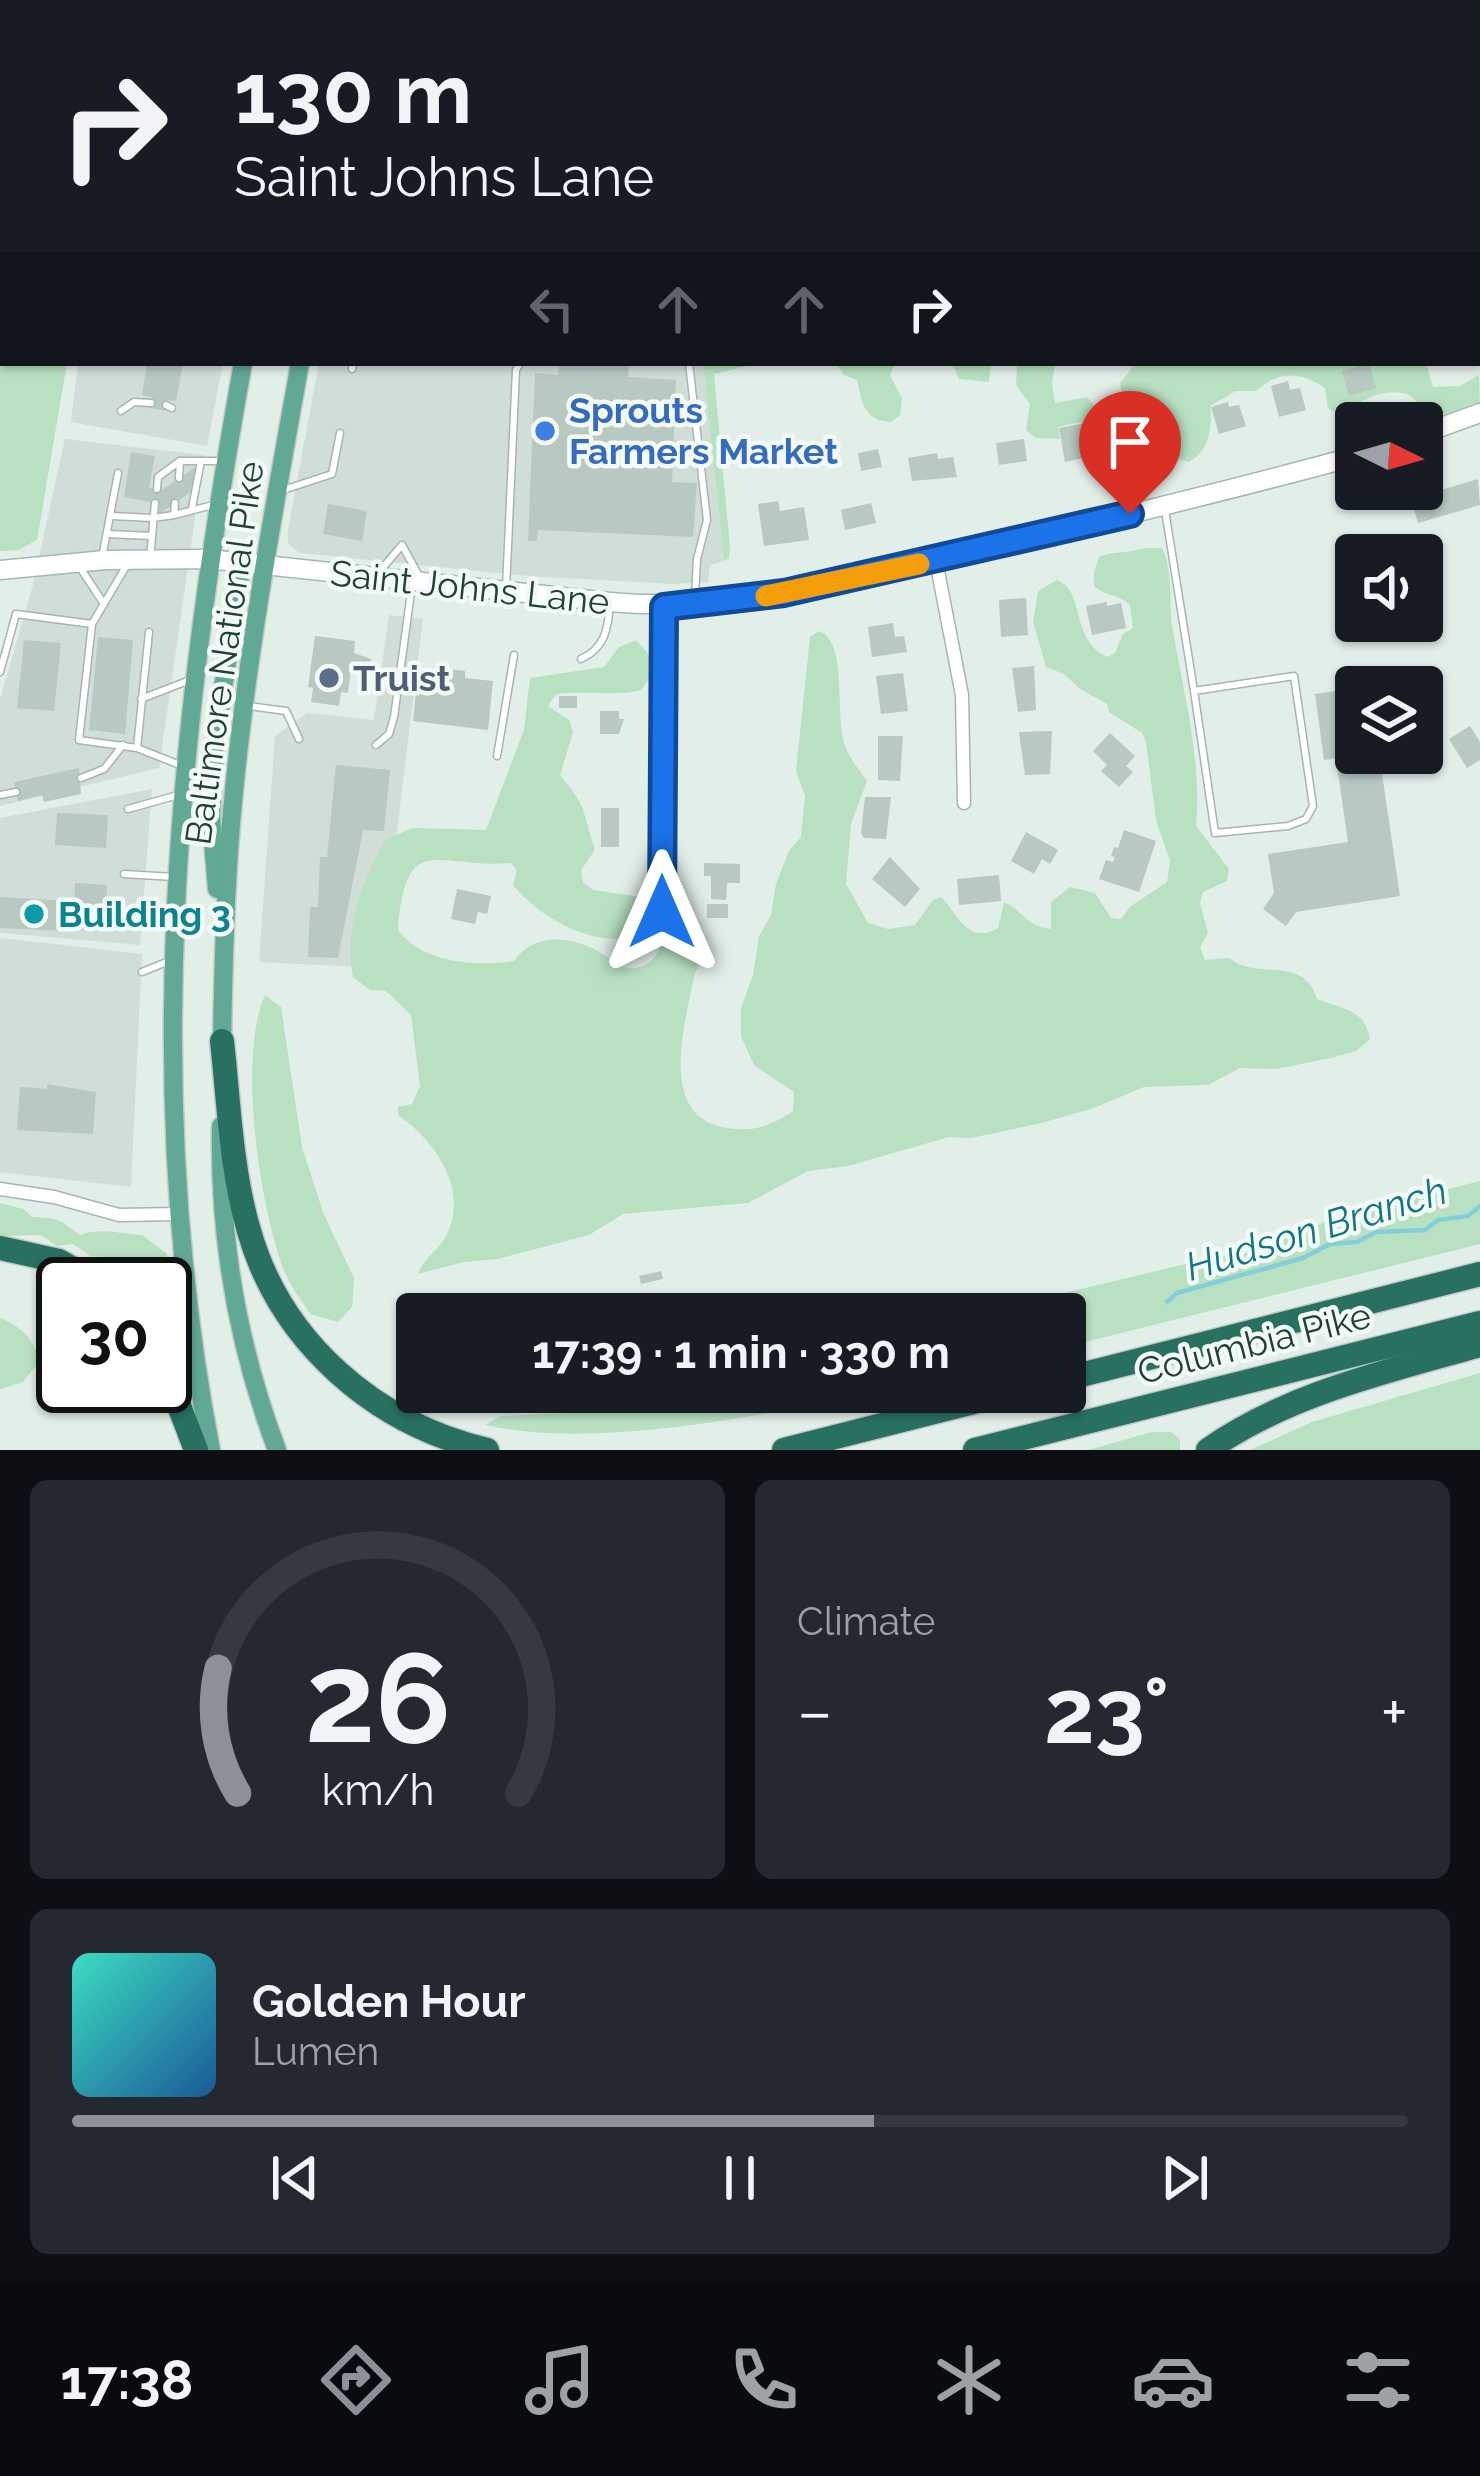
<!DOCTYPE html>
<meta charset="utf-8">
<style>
:root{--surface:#171b24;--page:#242831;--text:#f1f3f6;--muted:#9ea1a6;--line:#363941;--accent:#8c9099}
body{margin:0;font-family:Raleway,sans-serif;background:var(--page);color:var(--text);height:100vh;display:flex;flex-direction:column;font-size:45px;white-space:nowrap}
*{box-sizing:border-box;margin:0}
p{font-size:39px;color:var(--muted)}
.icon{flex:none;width:66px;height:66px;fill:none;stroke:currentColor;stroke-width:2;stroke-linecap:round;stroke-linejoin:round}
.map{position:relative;height:1450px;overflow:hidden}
.drawer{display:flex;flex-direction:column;gap:30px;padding:30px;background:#0d0f14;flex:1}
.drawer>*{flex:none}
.banner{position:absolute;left:0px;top:0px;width:1482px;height:366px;box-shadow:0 3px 9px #0004;background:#171b24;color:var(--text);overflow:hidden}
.needle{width:78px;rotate:95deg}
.tools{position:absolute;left:1335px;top:402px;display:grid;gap:24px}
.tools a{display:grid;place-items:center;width:108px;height:108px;border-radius:12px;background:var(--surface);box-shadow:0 3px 9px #0004;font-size:60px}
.speed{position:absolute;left:36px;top:1257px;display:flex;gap:24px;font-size:60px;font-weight:700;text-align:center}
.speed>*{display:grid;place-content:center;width:156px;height:156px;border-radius:50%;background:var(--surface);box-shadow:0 3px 9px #0004;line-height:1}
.speed .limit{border:6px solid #111;border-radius:18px;background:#fff;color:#111}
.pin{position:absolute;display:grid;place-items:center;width:102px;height:102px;color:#fff;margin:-123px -51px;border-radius:50% 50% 50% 0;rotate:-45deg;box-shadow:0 0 12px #0007}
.pin .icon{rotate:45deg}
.me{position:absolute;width:132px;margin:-66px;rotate:0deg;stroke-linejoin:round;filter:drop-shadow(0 0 9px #0008)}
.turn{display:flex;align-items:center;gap:42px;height:252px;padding:0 36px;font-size:54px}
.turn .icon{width:156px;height:156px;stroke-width:2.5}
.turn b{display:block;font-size:84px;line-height:102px}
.lanes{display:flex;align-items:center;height:114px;padding:0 36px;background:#0003;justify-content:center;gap:60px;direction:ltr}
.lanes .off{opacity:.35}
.big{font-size:90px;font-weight:700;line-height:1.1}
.drawer .tile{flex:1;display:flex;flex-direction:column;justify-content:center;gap:18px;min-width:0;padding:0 42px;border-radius:18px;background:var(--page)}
.drawer .dial{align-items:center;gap:0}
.dial svg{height:312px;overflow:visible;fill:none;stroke:var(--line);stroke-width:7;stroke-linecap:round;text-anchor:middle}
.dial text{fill:var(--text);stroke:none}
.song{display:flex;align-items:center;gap:36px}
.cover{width:144px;height:144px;border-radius:18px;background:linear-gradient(135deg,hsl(170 70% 55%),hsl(210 70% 35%))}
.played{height:12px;border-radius:6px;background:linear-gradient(90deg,var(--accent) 60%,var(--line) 60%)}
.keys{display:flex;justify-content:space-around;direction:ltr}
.heat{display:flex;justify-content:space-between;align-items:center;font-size:66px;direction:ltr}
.drawer .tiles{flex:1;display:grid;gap:30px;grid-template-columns:1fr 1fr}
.tile:last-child{grid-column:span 2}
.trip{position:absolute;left:396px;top:1293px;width:690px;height:120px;border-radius:12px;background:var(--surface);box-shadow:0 3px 9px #0004;font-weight:700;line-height:120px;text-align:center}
.dock{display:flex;height:192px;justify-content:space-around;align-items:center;background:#090b0e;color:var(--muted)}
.dock .icon{width:84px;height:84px}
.dock .active{color:var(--accent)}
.dock b{font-size:54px;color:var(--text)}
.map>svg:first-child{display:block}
.built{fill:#d0ded7}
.green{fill:#b8e1c2}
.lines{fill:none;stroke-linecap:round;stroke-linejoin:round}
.stream{stroke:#84ced9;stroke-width:4.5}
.building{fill:#b7c9c1}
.lane-casing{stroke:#a4b7af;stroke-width:9}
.street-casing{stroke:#a4b7af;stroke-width:15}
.secondary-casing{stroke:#9fbbb0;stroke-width:21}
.primary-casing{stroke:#c1cac7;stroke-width:21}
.highway-casing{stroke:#c1cac7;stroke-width:27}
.lane{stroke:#fff;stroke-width:6}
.street{stroke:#fff;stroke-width:12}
.secondary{stroke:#fff;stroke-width:18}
.primary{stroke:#61a895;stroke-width:18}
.highway{stroke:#287160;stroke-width:24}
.route-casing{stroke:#114b97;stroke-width:30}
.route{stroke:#1a73e8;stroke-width:21}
.slow{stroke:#f59e0b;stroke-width:21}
.shop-dot{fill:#3f7fe0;stroke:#f3faf6;stroke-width:4.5}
.service-dot{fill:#5c6f8a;stroke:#f3faf6;stroke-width:4.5}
.culture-dot{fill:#0f9aa8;stroke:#f3faf6;stroke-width:4.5}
.labels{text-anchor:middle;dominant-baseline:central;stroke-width:9;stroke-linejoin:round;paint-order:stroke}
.shop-label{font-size:36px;font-weight:bold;fill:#366cbe;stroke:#f3faf6;text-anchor:start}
.street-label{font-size:36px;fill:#204137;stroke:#f3faf6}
.service-label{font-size:36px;font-weight:bold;fill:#4e5e75;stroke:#f3faf6;text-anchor:start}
.culture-label{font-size:36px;font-weight:bold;fill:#0d838f;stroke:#f3faf6;text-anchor:start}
.water-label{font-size:39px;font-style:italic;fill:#127484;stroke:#f3faf6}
</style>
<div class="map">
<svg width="1480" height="1450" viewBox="0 0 1480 1450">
<rect width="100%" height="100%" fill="#e2eee8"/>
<!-- built -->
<g class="built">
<polygon points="389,0 657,0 658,3 389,3"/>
<polygon points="683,0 1313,0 1309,3"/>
<polygon points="78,363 223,363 207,446 71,422"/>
<polygon points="319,363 703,363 724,561 710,565 708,582 673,584 528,576 300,553 288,544 288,530"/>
<polygon points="65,439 204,455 159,768 0,806 0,699 33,585"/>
<polygon points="389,615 423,619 397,831 362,967 259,962 275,736 307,713 374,720"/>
<polygon points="152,789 140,945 0,933 0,818"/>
<polygon points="0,938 142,954 131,1187 0,1172"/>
</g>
<!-- green -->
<g class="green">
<polygon points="0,0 98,0 3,3 3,363 67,363 37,540 18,550 0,551"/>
<polygon points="703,363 760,363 714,374 730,548 729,558 724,561"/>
<path d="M836 363H895L890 375 902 399 900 415 891 422C864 420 862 404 857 380L844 375Z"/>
<polygon points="952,363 991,363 989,382 959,379"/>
<polygon points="1017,363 1055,363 1052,383 1055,403 1087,397 1097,409 1093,419 1058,427 1060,439 1036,438 1026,430 1030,404 1016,385"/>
<path d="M1136 363H1426L1433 387 1460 386 1479 375 1480 408C1461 415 1439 419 1422 406 1416 402 1412 396 1406 394 1387 387 1352 401 1343 417L1328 408 1325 388C1300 372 1280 370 1256 391H1236L1210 406C1213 427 1209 451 1189 462L1178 459 1175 420 1164 422 1134 442 1120 383Z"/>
<path d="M1145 548H1162C1174 573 1168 603 1173 631 1184 695 1202 760 1196 826L1229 869 1227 881 1203 892 1200 903 1208 933 1200 947 1205 960 1229 958C1256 981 1304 954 1317 999 1340 1009 1365 1008 1370 1039L1356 1051 1331 1058 1276 1069 1240 1068 1208 1085 1144 1087 1094 1108 1038 1124 971 1138 949 1137 848 1166 808 1171 748 1203 623 1214 589 1235 498 1259 464 1262 418 1274C423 1259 438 1251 446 1236 470 1189 435 1141 398 1115V1107L412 1104 420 1087 411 1015 386 991 370 990 353 977C344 929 362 881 386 839L413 828 486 830 524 730 530 678 604 667 619 647 636 640 655 661 652 675 641 690C613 697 584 690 556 694L548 706 569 720 573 732 560 775C589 809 582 812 595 850L581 870 583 882 593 890 640 897 652 919 649 931C605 955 541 920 513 885L517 870 511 863C435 869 406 829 398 930 423 964 475 966 514 961 532 935 564 935 592 948 609 955 620 975 643 966 660 958 661 942 671 929L685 926 706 943C705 957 697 965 694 978 685 1022 658 1114 722 1127 751 1133 769 1127 793 1111L794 1092 754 1065 741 1036V1008L753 975 759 936 771 915 776 884 789 851 801 837 805 796 796 771 810 637 819 631C850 644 833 717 846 748 850 759 860 771 867 781L851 824 846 884 868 923 888 929 915 925 933 900 941 897C958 914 968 946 998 928L1004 903C1020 906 1025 927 1051 929V902L1070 887 1095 893 1111 918 1121 919 1131 906 1167 882 1170 861 1156 820 1146 742 1142 733 1109 712 1107 704 1080 689 1064 674 1046 667 1033 622 1038 591 1057 580C1086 591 1069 638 1107 657L1115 653 1123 634 1133 628 1130 605C1119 594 1106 597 1094 586V573L1099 557C1115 551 1129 553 1145 548Z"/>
<path d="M265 995 281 1007 302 1147 324 1215 354 1278 352 1307 338 1322 310 1314C302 1301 291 1287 285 1273 260 1210 237 1058 265 995Z"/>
<polygon points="1480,1181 1480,1244 1065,1347 1065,1314 976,1314 1215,1257 1241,1255 1335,1218"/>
<path d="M0 1203 23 1209 32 1217C61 1218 58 1219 80 1235 100 1227 122 1234 142 1235L167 1254 163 1284H114L113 1267 105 1257 91 1256 73 1244 57 1246 41 1235 0 1236Z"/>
<path d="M0 1318C21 1326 35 1340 39 1362L23 1382 0 1389Z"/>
<polygon points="1480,1373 1480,1450 1250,1450 1312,1422"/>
<path d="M674 1392H874C761 1416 594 1450 485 1425L501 1416 593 1412Z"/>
<polygon points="1152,1432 1171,1432 1180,1439 1180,1450 1088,1450"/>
</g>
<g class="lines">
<!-- stream -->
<g class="stream">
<polyline points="1376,3 1378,0"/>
<polyline points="1167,1302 1177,1293 1303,1258 1330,1244 1357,1242 1376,1232 1425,1230 1438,1220 1468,1216 1480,1206"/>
</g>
</g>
<!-- building -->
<g class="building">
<polygon points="147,363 183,363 176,401 167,400 165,411 151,408 152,397 142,395"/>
<polygon points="559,363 629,363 628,377 676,380 672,482 697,483 693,537 538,530 537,541 528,541 535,373 558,375"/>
<polygon points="1369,363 1376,388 1349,396 1342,371"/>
<polygon points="1288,381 1290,390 1300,388 1306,410 1279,417 1271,386"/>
<polygon points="1228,402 1229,407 1239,405 1246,426 1219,434 1211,407"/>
<polygon points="1128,415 1133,447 1099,453 1098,447 1082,450 1083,458 1065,462 1059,428"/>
<polygon points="1024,439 1027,461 999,465 996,443"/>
<polygon points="878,449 882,467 861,471 858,453"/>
<polygon points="131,452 155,456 149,488 162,490 197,466 192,491 158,515 160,504 124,497"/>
<polygon points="937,453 938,459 953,457 957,477 912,481 908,458"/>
<polygon points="1478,479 1480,505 1418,523 1411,499"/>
<polygon points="778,501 780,511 804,507 809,540 764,546 758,504"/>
<polygon points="871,503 876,523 845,530 841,510"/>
<polygon points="328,504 367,511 362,541 323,534"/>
<polygon points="1422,597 1433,629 1415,634 1411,621 1422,621"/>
<polygon points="1026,598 1028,635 1001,637 999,600"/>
<polygon points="1107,602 1107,606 1121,603 1126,628 1092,635 1086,606"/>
<polygon points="893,623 895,637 904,636 907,652 872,657 868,627"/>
<polygon points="315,636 355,641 354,653 371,659 370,667 364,666 363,670 351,668 348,693 341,692 339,706 311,702 313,688 308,687"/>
<polygon points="98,637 133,640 125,734 89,730"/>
<polygon points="24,640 61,643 54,711 17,708"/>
<polygon points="1034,666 1036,710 1018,712 1012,668"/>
<polygon points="447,669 465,671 465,678 493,681 488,730 413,721 418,672 446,675"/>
<polygon points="903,673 908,711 881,714 876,676"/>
<polygon points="1356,688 1356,753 1379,753 1400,896 1296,912 1286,926 1263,909 1274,893 1268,854 1348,842 1336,758 1324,760 1315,694"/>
<rect x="559" y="696" width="18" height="12"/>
<polygon points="600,711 619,711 619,719 624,719 619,734 600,734"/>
<polygon points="1470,726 1480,742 1480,760 1467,768 1449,739"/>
<polygon points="1052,731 1050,774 1025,775 1019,732"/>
<polygon points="1110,733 1135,756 1126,766 1133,772 1119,787 1101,771 1107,765 1093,751"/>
<polygon points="878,736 903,736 900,781 878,780"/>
<polygon points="336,765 390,770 384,831 363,830 338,958 308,957 310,907 318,907 320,857 327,857"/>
<polygon points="79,768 81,794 44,802 42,795 18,801 14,782"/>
<polygon points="865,797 891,797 886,839 864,838 861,833"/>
<rect x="601" y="808" width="18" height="39"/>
<polygon points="57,813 108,815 106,848 55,845"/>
<polygon points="1124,830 1156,841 1139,892 1099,879 1106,860 1113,862 1115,857 1111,856 1114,847 1118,848"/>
<polygon points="1026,832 1058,850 1050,864 1042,859 1034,874 1011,861"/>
<polygon points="890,857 920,889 905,907 872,879"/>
<polygon points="704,863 740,864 740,883 727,883 726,900 711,899 711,876 704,876"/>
<polygon points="999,875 1001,901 959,905 957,879"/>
<polygon points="75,883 107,885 104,931 73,929"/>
<polygon points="457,889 491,896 487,914 478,912 475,924 451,919"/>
<polygon points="0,897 69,901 67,931 0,928"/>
<rect x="707" y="904" width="21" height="14"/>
<polygon points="47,1084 96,1092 93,1134 17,1130 20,1087 47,1089"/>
<polygon points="661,1271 663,1279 641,1284 639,1276"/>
</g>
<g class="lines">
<defs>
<g id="lane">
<polyline points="651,0 652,3"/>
<polyline points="703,0 703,3"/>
<polyline points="559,3 559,0"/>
<polyline points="1266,3 1266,0"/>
<polyline points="0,183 3,183"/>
<polyline points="689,363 707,520 697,559 695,597"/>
<polyline points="352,369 353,363"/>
<polyline points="166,405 172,408"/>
<polyline points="121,411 134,402 151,403"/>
<polyline points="179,478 180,461"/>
<polyline points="157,489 158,477 180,461 222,461"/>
<polyline points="280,491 332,474 340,433"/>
<polyline points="175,503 174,515 217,504"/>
<polyline points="192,508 201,461"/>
<polyline points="1165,510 1194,691 1294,676 1313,806 1306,819 1288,826 1215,833 1194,691"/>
<polyline points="112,516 153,518 174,515"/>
<polyline points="108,534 151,536"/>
<polyline points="102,558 118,473"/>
<polyline points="150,559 155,503"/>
<polyline points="128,563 92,624 79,740 137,748 180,765"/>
<polyline points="79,566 104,604"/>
<polyline points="380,571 402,545 419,576"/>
<polyline points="506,589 516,370 520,363"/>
<path d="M581 659C605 648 608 629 610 604"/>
<polyline points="0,672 16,614 92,624"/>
<polyline points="141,699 190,680"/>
<polyline points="249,706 286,711 299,739"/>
<polyline points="376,745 389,734 394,717 412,585"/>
<polyline points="137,748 149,632"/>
<polyline points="497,756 514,655"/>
<polyline points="81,778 104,769 123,745"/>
<polyline points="0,795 16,792"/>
<polyline points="128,809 178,795"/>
<polyline points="124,874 174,877"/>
<polyline points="142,972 169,961"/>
</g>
<g id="street">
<polyline points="936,561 962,695 964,803"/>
<polyline points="662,912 663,607"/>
<polyline points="0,1189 54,1197 119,1215 178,1214"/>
</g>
<g id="secondary">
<polyline points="1422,434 1480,413"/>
<path d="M0 570 105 560 208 559 610 602C735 614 860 579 982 550 1107 520 1232 490 1356 456"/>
</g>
<g id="primary">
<polyline points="308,3 309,0"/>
<polyline points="363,3 364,0"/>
<polyline points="217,889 211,817 214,748 242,562"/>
<path d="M222 1050C223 967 225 884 233 801 247 654 274 508 300 363"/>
<path d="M221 1126C219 1236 238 1347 277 1450"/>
<path d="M211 1450C140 1086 178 725 243 363"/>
</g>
<g id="highway">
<path d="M222 1041C229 1104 231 1170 249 1231 281 1343 376 1424 487 1450"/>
<polyline points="0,1248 59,1261 99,1284"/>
<polyline points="165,1369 196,1450"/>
<polyline points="1065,1379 1480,1274"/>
<polyline points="784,1450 1013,1392"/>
<polyline points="975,1450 1480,1323"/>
<path d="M1208 1450C1287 1394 1389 1371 1480 1345"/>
</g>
</defs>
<!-- lane casing -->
<use href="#lane" class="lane-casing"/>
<!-- street casing -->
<use href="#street" class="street-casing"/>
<!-- secondary casing -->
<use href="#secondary" class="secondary-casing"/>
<!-- primary casing -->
<use href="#primary" class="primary-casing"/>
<!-- highway casing -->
<use href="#highway" class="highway-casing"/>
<!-- lane -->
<use href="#lane" class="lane"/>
<!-- street -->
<use href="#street" class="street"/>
<!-- secondary -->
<use href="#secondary" class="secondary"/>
<!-- primary -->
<use href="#primary" class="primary"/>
<!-- highway -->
<use href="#highway" class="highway"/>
</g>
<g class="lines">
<defs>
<polyline id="route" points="662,912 664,607 784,593 1130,514"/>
</defs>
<!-- route casing -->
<use href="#route" class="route-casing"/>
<!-- route -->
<use href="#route" class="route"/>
<!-- slow -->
<polyline class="slow" points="766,596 919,564"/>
</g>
<!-- markers -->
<circle class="shop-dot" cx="545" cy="431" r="12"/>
<circle class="service-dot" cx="329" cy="678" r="12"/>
<circle class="culture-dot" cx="34" cy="914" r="12"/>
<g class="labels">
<!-- shop labels -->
<g class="shop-label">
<text x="569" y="410">Sprouts<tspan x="569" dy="41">Farmers Market</tspan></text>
</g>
<!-- street labels -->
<g class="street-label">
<text transform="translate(470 587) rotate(6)">Saint Johns Lane</text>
<text transform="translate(224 653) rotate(-82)">Baltimore National Pike</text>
<text transform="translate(1254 1343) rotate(-14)">Columbia Pike</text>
</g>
<!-- service labels -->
<g class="service-label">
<text x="353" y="678">Truist</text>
</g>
<!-- culture labels -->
<g class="culture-label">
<text x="58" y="914">Building 3</text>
</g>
<!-- water labels -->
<g class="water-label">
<text transform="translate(1316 1228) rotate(-17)">Hudson Branch</text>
</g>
</g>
</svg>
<div class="tools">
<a><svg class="needle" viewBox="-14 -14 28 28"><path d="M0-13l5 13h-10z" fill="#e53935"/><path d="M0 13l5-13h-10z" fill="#9ea1a6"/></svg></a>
<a><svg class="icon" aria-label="sound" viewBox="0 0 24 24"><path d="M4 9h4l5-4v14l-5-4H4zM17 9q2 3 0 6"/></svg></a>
<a><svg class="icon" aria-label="layers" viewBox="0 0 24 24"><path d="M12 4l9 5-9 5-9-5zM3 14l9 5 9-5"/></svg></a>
</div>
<div class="speed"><div class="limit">30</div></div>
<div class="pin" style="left:1130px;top:514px;background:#d93025"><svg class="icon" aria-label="arrive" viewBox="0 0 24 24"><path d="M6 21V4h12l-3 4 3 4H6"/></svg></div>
<svg class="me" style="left:662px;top:912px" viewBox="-20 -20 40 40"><path d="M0-17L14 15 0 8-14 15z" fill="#1a73e8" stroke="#fff" stroke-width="4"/></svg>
<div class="trip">17:39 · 1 min · 330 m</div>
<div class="banner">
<div class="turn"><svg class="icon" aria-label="right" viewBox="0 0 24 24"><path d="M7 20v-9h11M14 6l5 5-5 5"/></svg><div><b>130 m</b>Saint Johns Lane</div></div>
<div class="lanes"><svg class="icon off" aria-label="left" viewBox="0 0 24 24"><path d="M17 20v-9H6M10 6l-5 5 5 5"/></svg><svg class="icon off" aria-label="ahead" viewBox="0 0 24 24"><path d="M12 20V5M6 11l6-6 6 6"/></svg><svg class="icon off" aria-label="ahead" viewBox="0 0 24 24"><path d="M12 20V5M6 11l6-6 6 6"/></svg><svg class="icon" aria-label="right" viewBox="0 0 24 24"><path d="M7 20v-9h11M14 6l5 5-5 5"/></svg></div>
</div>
</div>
<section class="drawer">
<div class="tiles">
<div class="tile dial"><svg viewBox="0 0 100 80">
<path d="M14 69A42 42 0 1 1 86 69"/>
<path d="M14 69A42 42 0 0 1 9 37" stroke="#8c9099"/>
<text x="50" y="56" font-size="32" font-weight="700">26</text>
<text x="50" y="72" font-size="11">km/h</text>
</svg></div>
<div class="tile"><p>Climate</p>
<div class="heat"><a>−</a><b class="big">23°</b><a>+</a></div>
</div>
<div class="tile">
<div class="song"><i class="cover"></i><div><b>Golden Hour</b><p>Lumen</p></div></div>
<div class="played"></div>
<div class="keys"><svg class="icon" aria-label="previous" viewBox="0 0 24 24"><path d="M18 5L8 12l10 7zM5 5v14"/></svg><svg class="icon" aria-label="pause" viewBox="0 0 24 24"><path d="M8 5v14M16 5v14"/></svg><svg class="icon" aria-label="next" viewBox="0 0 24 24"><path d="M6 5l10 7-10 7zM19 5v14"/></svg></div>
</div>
</div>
</section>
<nav class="dock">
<b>17:38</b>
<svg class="icon active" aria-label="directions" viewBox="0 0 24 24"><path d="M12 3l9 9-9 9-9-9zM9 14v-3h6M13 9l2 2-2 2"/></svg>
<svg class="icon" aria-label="music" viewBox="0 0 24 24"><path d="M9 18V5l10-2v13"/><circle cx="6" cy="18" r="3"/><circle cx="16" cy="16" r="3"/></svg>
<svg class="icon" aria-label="phone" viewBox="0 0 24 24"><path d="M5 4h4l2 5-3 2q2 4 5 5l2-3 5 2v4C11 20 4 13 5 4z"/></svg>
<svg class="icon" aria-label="climate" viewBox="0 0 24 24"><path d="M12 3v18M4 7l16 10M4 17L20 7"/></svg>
<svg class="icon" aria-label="car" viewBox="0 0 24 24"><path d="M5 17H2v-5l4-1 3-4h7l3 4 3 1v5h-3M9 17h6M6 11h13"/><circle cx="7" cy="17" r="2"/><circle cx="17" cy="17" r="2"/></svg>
<svg class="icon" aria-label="filters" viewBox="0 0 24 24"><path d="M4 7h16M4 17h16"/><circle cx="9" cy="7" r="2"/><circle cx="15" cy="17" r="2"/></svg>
</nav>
